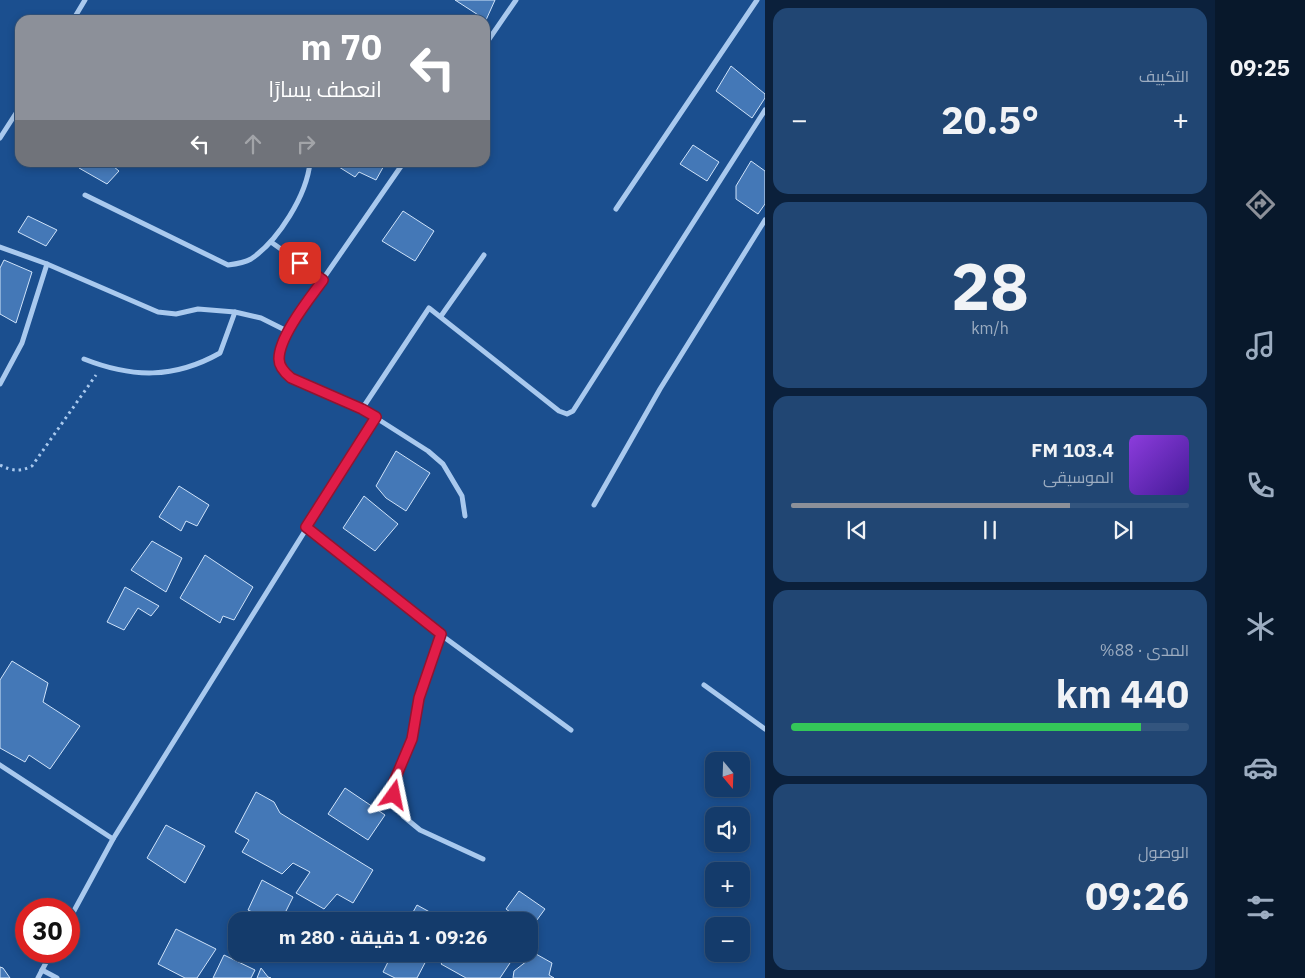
<!DOCTYPE html>
<html lang="ar">
<meta charset="utf-8">
<style>
:root{--surface:#143b6b;--page:#214673;--text:#f1f3f6;--muted:#9dadc1;--line:#33557e;--accent:#8c9099}
body{margin:0;font-family:"IBM Plex Sans",Cairo,sans-serif;background:var(--page);color:var(--text);direction:rtl;height:100vh;display:flex;flex-direction:column;font-size:19px;white-space:nowrap}
*{box-sizing:border-box;margin:0}
p{font-size:16px;color:var(--muted)}
.icon{flex:none;width:28px;height:28px;fill:none;stroke:currentColor;stroke-width:2;stroke-linecap:round;stroke-linejoin:round}
.map{position:relative;flex:1;overflow:hidden;direction:ltr}
.side{display:flex;flex-direction:column;gap:8px;padding:8px;background:#0b203b;width:450px}
.side>*{flex:none}
.banner{position:absolute;left:15px;top:15px;width:475px;height:152px;border-radius:15px;box-shadow:0 2px 8px #0003,0 0 0 1px var(--line);direction:rtl;background:#8c9099;color:#fff;overflow:hidden}
.needle{width:32px;rotate:161deg}
.buttons{position:absolute;left:705px;top:752px;display:grid;gap:10px}
.buttons a{display:grid;place-items:center;width:45px;height:45px;border-radius:10px;background:var(--surface);box-shadow:0 2px 8px #0003,0 0 0 1px var(--line);font-size:25px}
.speed{position:absolute;left:15px;top:898px;display:flex;gap:10px;font-size:25px;font-weight:700;text-align:center}
.speed>*{display:grid;place-content:center;width:65px;height:65px;border-radius:50%;background:var(--surface);box-shadow:0 2px 8px #0003,0 0 0 1px var(--line);line-height:1}
.speed .limit{border:8px solid #d22;background:#fff;color:#111}
.pin{position:absolute;display:grid;place-items:center;width:42px;height:42px;color:#fff;margin:-21px;border-radius:10px;box-shadow:0 2px 8px #0006}
.me{position:absolute;width:55px;margin:-28px;rotate:12deg;stroke-linejoin:round;filter:drop-shadow(0 0 4px #0008)}
.turn{display:flex;align-items:center;gap:18px;height:105px;padding:0 25px;font-size:22px}
.turn .icon{width:65px;height:65px;stroke-width:2.5}
.turn b{display:block;font-size:35px;line-height:42px}
.lanes{display:flex;align-items:center;height:48px;padding:0 25px;background:#0003;justify-content:center;gap:25px;direction:ltr}
.lanes .off{opacity:.35}
.big{font-size:38px;font-weight:700;line-height:1.1}
.side .tile{flex:1;display:flex;flex-direction:column;justify-content:center;gap:8px;min-width:0;padding:0 18px;border-radius:15px;background:var(--page)}
.side .dial{align-items:center;gap:0}
.dial b{font-size:65px;line-height:1}
.song{display:flex;align-items:center;gap:15px}
.cover{width:60px;height:60px;border-radius:8px;background:linear-gradient(135deg,hsl(270 70% 55%),hsl(260 70% 35%))}
.played{height:5px;border-radius:2px;background:linear-gradient(90deg,var(--accent) 70%,var(--line) 70%)}
.keys{display:flex;justify-content:space-around;direction:ltr}
.heat{display:flex;justify-content:space-between;align-items:center;font-size:28px;direction:ltr}
.charge{height:8px;border-radius:4px;background:linear-gradient(90deg,#34c759 88%,var(--line) 0)}
.trip{position:absolute;left:228px;top:912px;width:310px;height:50px;border-radius:15px;background:var(--surface);box-shadow:0 2px 8px #0003,0 0 0 1px var(--line);font-weight:700;line-height:50px;text-align:center;direction:rtl}
main{display:flex;flex:1;min-height:0}
.dock{display:flex;flex-direction:column;width:90px;justify-content:space-around;align-items:center;background:#08182b;color:var(--muted)}
.dock .icon{width:35px;height:35px}
.dock .active{color:var(--accent)}
.dock b{font-size:22px;color:var(--text)}
.map>svg:first-child{display:block}
.building{fill:#4478b7;stroke:#cfe3fa}
.lines{fill:none;stroke-linecap:round;stroke-linejoin:round}
.path{stroke:#a9c9ee;stroke-width:3;stroke-dasharray:2.5 4;stroke-linecap:butt}
.minor{stroke:#a9c9ee;stroke-width:5}
.route-casing{stroke:#92132f;stroke-width:12}
.route{stroke:#e11d48;stroke-width:9}
</style>
<main>
<nav class="dock">
<b>09:25</b>
<svg class="icon active" aria-label="directions" viewBox="0 0 24 24"><path d="M12 3l9 9-9 9-9-9zM9 14v-3h6M13 9l2 2-2 2"/></svg>
<svg class="icon" aria-label="music" viewBox="0 0 24 24"><path d="M9 18V5l10-2v13"/><circle cx="6" cy="18" r="3"/><circle cx="16" cy="16" r="3"/></svg>
<svg class="icon" aria-label="phone" viewBox="0 0 24 24"><path d="M5 4h4l2 5-3 2q2 4 5 5l2-3 5 2v4C11 20 4 13 5 4z"/></svg>
<svg class="icon" aria-label="climate" viewBox="0 0 24 24"><path d="M12 3v18M4 7l16 10M4 17L20 7"/></svg>
<svg class="icon" aria-label="car" viewBox="0 0 24 24"><path d="M5 17H2v-5l4-1 3-4h7l3 4 3 1v5h-3M9 17h6M6 11h13"/><circle cx="7" cy="17" r="2"/><circle cx="17" cy="17" r="2"/></svg>
<svg class="icon" aria-label="filters" viewBox="0 0 24 24"><path d="M4 7h16M4 17h16"/><circle cx="9" cy="7" r="2"/><circle cx="15" cy="17" r="2"/></svg>
</nav>
<section class="side">
<div class="tile"><p>التكييف</p>
<div class="heat"><a>−</a><b class="big">20.5°</b><a>+</a></div>
</div>
<div class="tile dial"><b>28</b><p>km/h</p></div>
<div class="tile">
<div class="song"><i class="cover"></i><div><b>103.4 FM</b><p>الموسيقى</p></div></div>
<div class="played"></div>
<div class="keys"><svg class="icon" aria-label="previous" viewBox="0 0 24 24"><path d="M18 5L8 12l10 7zM5 5v14"/></svg><svg class="icon" aria-label="pause" viewBox="0 0 24 24"><path d="M8 5v14M16 5v14"/></svg><svg class="icon" aria-label="next" viewBox="0 0 24 24"><path d="M6 5l10 7-10 7zM19 5v14"/></svg></div>
</div>
<div class="tile"><p>المدى · 88%</p><b class="big">440 km</b><div class="charge"></div></div>
<div class="tile"><p>الوصول</p><b class="big">09:26</b></div>
</section>
<div class="map">
<svg width="765" height="978" viewBox="0 0 765 978">
<rect width="100%" height="100%" fill="#1b4f8f"/>
<!-- building -->
<g class="building">
<polygon points="455,0 495,0 486,20"/>
<polygon points="731,66 765,94 765,98 752,118 716,91"/>
<polygon points="693,145 719,162 707,181 680,164"/>
<polygon points="751,161 765,171 765,204 758,214 736,199 736,186"/>
<polygon points="83,162 108,162 119,171 107,184 79,168"/>
<polygon points="341,162 386,162 376,180 359,172 355,177 339,167"/>
<polygon points="403,211 434,231 415,261 382,241"/>
<polygon points="28,216 57,230 46,246 18,232"/>
<polygon points="4,260 32,272 16,323 0,314 0,268"/>
<polygon points="396,451 430,473 406,511 386,498 376,486"/>
<polygon points="179,486 209,505 197,526 186,521 181,531 159,517"/>
<polygon points="364,496 398,524 375,551 343,528"/>
<polygon points="152,541 182,558 166,592 131,570"/>
<polygon points="205,555 253,587 234,620 223,616 220,623 180,598"/>
<polygon points="125,587 159,606 151,616 138,608 124,630 107,622"/>
<polygon points="12,661 48,683 43,702 80,726 50,769 29,755 25,762 0,748 0,680"/>
<polygon points="345,788 385,815 368,840 328,814"/>
<polygon points="256,792 274,802 280,813 373,870 353,903 337,894 324,909 296,893 310,872 293,863 282,874 242,852 249,840 235,832"/>
<polygon points="166,825 205,846 185,883 147,858"/>
<polygon points="262,880 293,897 281,921 271,921 248,910"/>
<polygon points="519,891 545,909 531,928 529,921 522,921 506,909"/>
<polygon points="417,905 446,921 408,921"/>
<polygon points="176,929 216,949 197,978 185,978 158,964"/>
<polygon points="392,954 417,954 427,959 417,978 395,978 383,972"/>
<polygon points="448,954 516,954 500,978 466,978 441,964"/>
<polygon points="536,954 552,963 549,975 554,978 513,978 514,971"/>
<polygon points="224,955 255,970 251,978 213,978"/>
<polygon points="0,967 3,968 10,978 0,978"/>
<polygon points="261,968 268,977 271,978 257,978"/>
</g>
<g class="lines">
<!-- path -->
<path class="path" d="M0 465C12 471 20 472 32 466L96 375"/>
<!-- minor -->
<g class="minor">
<polyline points="73,20 85,0"/>
<polyline points="485,45 516,0"/>
<polyline points="0,138 20,107"/>
<path d="M404 162 287 331C282 350 274 364 291 378L362 409 428 451 443 464 462 496 465 516"/>
<path d="M85 195 228 265C236 264 244 263 251 259 278 241 307 195 310 162"/>
<polyline points="616,209 757,0"/>
<polyline points="271,242 323,279"/>
<polyline points="0,247 47,264 158,312 176,314 198,309 235,312 261,318 287,331"/>
<polyline points="441,316 484,255"/>
<path d="M84 359C132 378 174 379 220 353L235 312"/>
<polyline points="0,384 22,343 47,264"/>
<polyline points="362,409 429,308 559,411 567,414 573,411 765,110"/>
<polyline points="594,505 660,389 765,220"/>
<polyline points="306,527 422,621 571,730"/>
<polyline points="441,634 419,699 412,739 393,784 394,795 403,816 420,830 483,859"/>
<polyline points="704,685 765,729"/>
<polyline points="0,765 113,839"/>
<polyline points="69,920 113,839 376,417"/>
<polyline points="42,970 57,978"/>
<polyline points="38,978 52,951"/>
</g>
</g>
<g class="lines">
<defs>
<path id="route" d="M300 263 323 280C310 298 279 336 279 359 279 367 285 373 291 378L362 409 376 417 306 527 441 634 419 698 412 739 393 784 394 795"/>
</defs>
<!-- route casing -->
<use href="#route" class="route-casing"/>
<!-- route -->
<use href="#route" class="route"/>
</g>
</svg>
<div class="buttons">
<a><svg class="needle" viewBox="-14 -14 28 28"><path d="M0-13l5 13h-10z" fill="#e53935"/><path d="M0 13l5-13h-10z" fill="#9dadc1"/></svg></a>
<a><svg class="icon" aria-label="sound" viewBox="0 0 24 24"><path d="M4 9h4l5-4v14l-5-4H4zM17 9q2 3 0 6"/></svg></a>
<a>+</a>
<a>−</a>
</div>
<div class="speed"><div class="limit">30</div></div>
<div class="pin" style="left:300px;top:263px;background:#d93025"><svg class="icon" aria-label="arrive" viewBox="0 0 24 24"><path d="M6 21V4h12l-3 4 3 4H6"/></svg></div>
<svg class="me" style="left:394px;top:795px" viewBox="-20 -20 40 40"><path d="M0-17L14 15 0 8-14 15z" fill="#e11d48" stroke="#fff" stroke-width="4"/></svg>
<div class="trip">09:26 · 1 دقيقة · 280 m</div>
<div class="banner">
<div class="turn"><svg class="icon" aria-label="left" viewBox="0 0 24 24"><path d="M17 20v-9H6M10 6l-5 5 5 5"/></svg><div><b>70 m</b>انعطف يسارًا</div></div>
<div class="lanes"><svg class="icon" aria-label="left" viewBox="0 0 24 24"><path d="M17 20v-9H6M10 6l-5 5 5 5"/></svg><svg class="icon off" aria-label="ahead" viewBox="0 0 24 24"><path d="M12 20V5M6 11l6-6 6 6"/></svg><svg class="icon off" aria-label="right" viewBox="0 0 24 24"><path d="M7 20v-9h11M14 6l5 5-5 5"/></svg></div>
</div>
</div>
</main>
